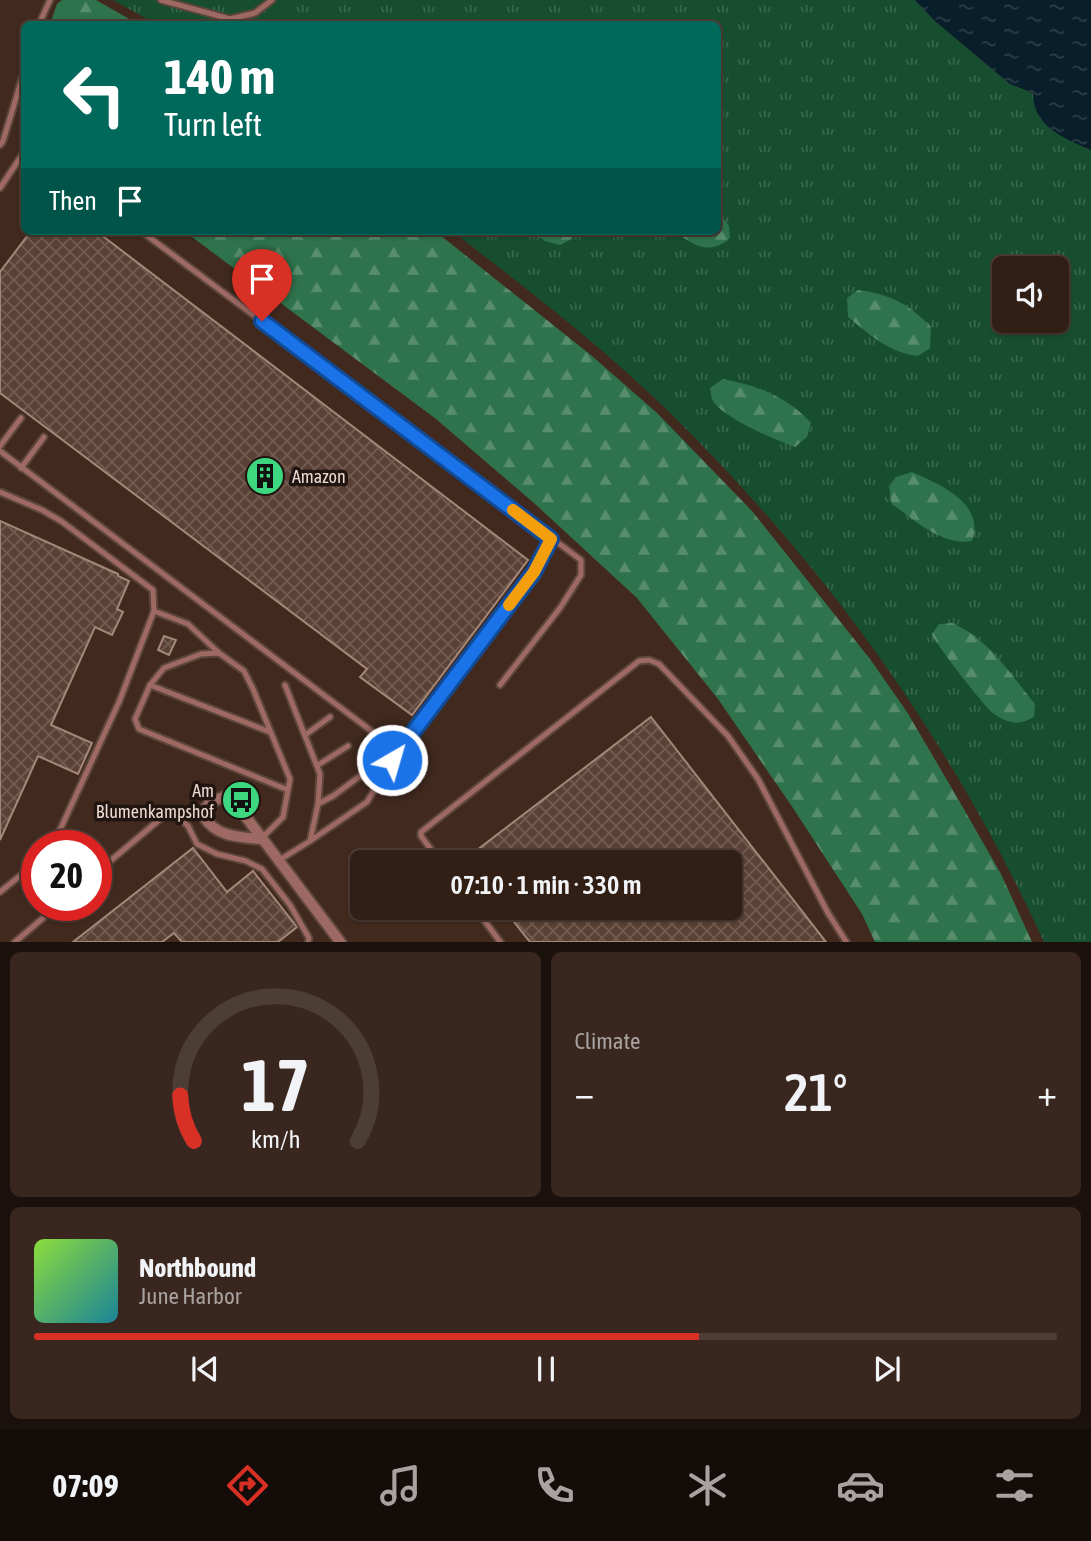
<!DOCTYPE html>
<meta charset="utf-8">
<style>
:root{--surface:#311f16;--page:#39271f;--text:#f1f3f6;--muted:#a8a2a1;--line:#4c3d35;--accent:#d93025}
body{margin:0;font-family:"Asap Condensed",sans-serif;background:var(--page);color:var(--text);height:100vh;display:flex;flex-direction:column;font-size:26px;white-space:nowrap}
*{box-sizing:border-box;margin:0}
p{font-size:23px;color:var(--muted)}
.icon{flex:none;width:38px;height:38px;fill:none;stroke:currentColor;stroke-width:2;stroke-linecap:round;stroke-linejoin:round}
.map{position:relative;height:942px;overflow:hidden}
.panel{display:flex;flex-direction:column;gap:10px;padding:10px;background:#1b110c;flex:1}
.panel>*{flex:none}
.top-card{position:absolute;left:21px;top:21px;width:700px;height:214px;border-radius:10px;box-shadow:0 2px 5px #0004,0 0 0 2px var(--line);background:#00695c;color:#fff;overflow:hidden}
.tools{position:absolute;left:992px;top:256px;display:grid;gap:14px}
.tools a{display:grid;place-items:center;width:77px;height:77px;border-radius:10px;background:var(--surface);box-shadow:0 2px 5px #0004,0 0 0 2px var(--line);font-size:35px}
.speed{position:absolute;left:21px;top:830px;display:flex;gap:14px;font-size:35px;font-weight:700;text-align:center}
.speed>*{display:grid;place-content:center;width:91px;height:91px;border-radius:50%;background:var(--surface);box-shadow:0 2px 5px #0004,0 0 0 2px var(--line);line-height:1}
.speed .limit{border:10px solid #d22;background:#fff;color:#111}
.pin{position:absolute;display:grid;place-items:center;width:60px;height:60px;color:#fff;margin:-72px -30px;border-radius:50% 50% 50% 0;rotate:-45deg;box-shadow:0 0 7px #0007}
.pin .icon{rotate:45deg}
.me{position:absolute;width:77px;margin:-38px;rotate:38deg;stroke-linejoin:round;filter:drop-shadow(0 0 5px #0008)}
.turn{display:flex;align-items:center;gap:24px;height:147px;padding:0 28px;font-size:32px}
.turn .icon{width:91px;height:91px;stroke-width:2.5}
.turn b{display:block;font-size:49px;line-height:60px}
.then{display:flex;align-items:center;height:66px;padding:0 28px;background:#0003;gap:14px;font-size:26px}
.big{font-size:52px;font-weight:600;line-height:1.1}
.panel .card{flex:1;display:flex;flex-direction:column;justify-content:center;gap:10px;min-width:0;padding:0 24px;border-radius:10px;background:var(--page)}
.panel .dial{align-items:center;gap:0}
.dial svg{height:182px;overflow:visible;fill:none;stroke:var(--line);stroke-width:7;stroke-linecap:round;text-anchor:middle}
.dial text{fill:var(--text);stroke:none}
.song{display:flex;align-items:center;gap:21px}
.cover{width:84px;height:84px;border-radius:10px;background:linear-gradient(135deg,hsl(90 70% 55%),hsl(190 70% 35%))}
.played{height:7px;border-radius:4px;background:linear-gradient(90deg,var(--accent) 65%,var(--line) 65%)}
.keys{display:flex;justify-content:space-around;direction:ltr}
.heat{display:flex;justify-content:space-between;align-items:center;font-size:38px;direction:ltr}
.panel .tiles{flex:1;display:grid;gap:10px;grid-template-columns:1fr 1fr}
.card:last-child{grid-column:span 2}
.trip{position:absolute;left:350px;top:850px;width:392px;height:70px;border-radius:10px;background:var(--surface);box-shadow:0 2px 5px #0004,0 0 0 2px var(--line);font-weight:600;line-height:70px;text-align:center}
.menu{display:flex;height:112px;justify-content:space-around;align-items:center;background:#140c09;color:var(--muted)}
.menu .icon{width:49px;height:49px}
.menu .active{color:var(--accent)}
.menu b{font-size:32px;color:var(--text)}
.map>svg:first-child{display:block}
.grass{fill:url(#grass-tufts);fill-rule:evenodd}
.forest{fill:url(#forest-firs)}
.water{fill:url(#water-ripples)}
.building{fill:url(#building-cross-hatch);stroke:#a48779;stroke-width:2}
.lines{fill:none;stroke-linecap:round;stroke-linejoin:round}
.service-casing{stroke:#5c453b;stroke-width:9}
.minor-casing{stroke:#5c453b;stroke-width:14}
.service{stroke:#9e6963;stroke-width:5}
.minor{stroke:#9e6963;stroke-width:10}
.route-casing{stroke:#114b97;stroke-width:18}
.route{stroke:#1a73e8;stroke-width:12}
.slow{stroke:#f59e0b;stroke-width:12}
.labels{text-anchor:middle;dominant-baseline:central;stroke-width:7;stroke-linejoin:round;paint-order:stroke}
.poi-label{font-size:18px;fill:#eadad3;stroke:#201510;text-anchor:start}
</style>
<div class="map">
<svg width="1091" height="943" viewBox="0 0 1091 943">
<defs>
<pattern id="grass-tufts" width="24" height="20" patternUnits="userSpaceOnUse" patternTransform="scale(1.75)"><rect width="24" height="20" fill="#174e30"/><path d="M3 7l-1-3M5 7V3M7 7l1-3M15 17l-1-3M17 17v-4M19 17l1-3" fill="none" stroke="#39674d"/></pattern>
<pattern id="forest-firs" width="22" height="20" patternUnits="userSpaceOnUse" patternTransform="scale(1.75)"><rect width="22" height="20" fill="#2f734c"/><path d="M5 1l3.5 6h-7zM16 11l3.5 6h-7z" fill="#578d6d"/></pattern>
<pattern id="water-ripples" width="26" height="14" patternUnits="userSpaceOnUse" patternTransform="scale(1.75)"><rect width="26" height="14" fill="#081f2b"/><path d="M2 4q2-2 4 0t4 0M15 11q2-2 4 0t4 0" fill="none" stroke="#2c3f49"/></pattern>
<pattern id="building-cross-hatch" width="8" height="8" patternUnits="userSpaceOnUse" patternTransform="scale(1.75)"><rect width="8" height="8" fill="#5a4135"/><path d="M0 0l8 8M0 8l8-8" fill="none" stroke="#725c51"/></pattern>
</defs>
<rect width="100%" height="100%" fill="#41291e"/>
<!-- grass -->
<path class="grass" d="M113 0H915L935 21 1010 84 1034 93C1032 126 1065 139 1091 150V942H1044C951 739 824 563 664 407 598 343 524 287 452 231H718V24H156ZM1004 268H1057V320H1004Z"/>
<!-- forest -->
<g class="forest">
<polygon points="62,0 96,0 138,24 50,24 57,4"/>
<path d="M718 211 729 226 730 238C709 257 693 244 673 231H718Z"/>
<polygon points="184,231 435,231 592,356 657,413 752,511 870,659 907,712 954,792 1001,874 1032,942 875,942 862,914 791,805 718,699 637,598 534,503 436,419"/>
<polygon points="529,231 575,231 570,240 560,245 545,241"/>
<path d="M858 290C890 294 909 304 931 327L930 348 918 356C890 353 870 335 848 317L847 298Z"/>
<path d="M723 379C756 385 788 397 811 423L807 437 795 447C777 441 719 416 712 399 711 395 711 392 710 388Z"/>
<path d="M912 472C941 485 985 503 972 541 942 546 916 521 892 504L889 486 896 477Z"/>
<path d="M952 623C987 637 1012 676 1035 704L1034 717C1026 721 1018 725 1008 721 1003 720 997 716 993 713 984 706 934 642 932 634L939 624Z"/>
</g>
<!-- water -->
<path class="water" d="M915 0H1091V150C1064 138 1033 127 1033 93L1010 84 935 21Z"/>
<!-- building -->
<g class="building">
<polygon points="31,231 96,231 528,560 412,715 360,677 367,669 0,393 0,272"/>
<polygon points="0,521 118,574 118,576 129,581 117,609 123,612 112,635 95,627 51,725 92,743 78,774 38,756 0,840"/>
<polygon points="164,636 176,640 169,655 158,650"/>
<polygon points="651,717 826,942 530,942 503,908 730,908 730,863 460,863"/>
<polygon points="193,848 227,892 253,871 297,927 278,942 182,942 174,933 162,942 73,942"/>
</g>
<g class="lines">
<defs>
<g id="service">
<polyline points="161,0 230,19 255,13 272,0"/>
<polyline points="39,24 50,0"/>
<polyline points="0,145 3,141 24,72"/>
<polyline points="0,188 24,152"/>
<polyline points="141,231 581,560 581,575 560,608 500,685"/>
<polyline points="0,446 21,418"/>
<polyline points="0,451 390,745 392,760 367,802 310,841"/>
<polyline points="21,468 44,437"/>
<polyline points="0,492 42,510 61,521 153,590 154,611 119,702 53,845"/>
<polyline points="154,611 188,624 219,653"/>
<polyline points="150,685 270,732"/>
<polyline points="305,735 330,717"/>
<polyline points="392,760 534,572 551,539"/>
<polyline points="318,765 348,746"/>
<polyline points="318,804 333,796 367,771"/>
<polyline points="261,839 283,817 290,779 253,689 244,671 219,653 201,654 164,668 150,685 135,719 139,729 288,790"/>
<polyline points="278,861 310,841 318,804 320,774 285,685"/>
<polyline points="441,863 421,836 421,832 639,661 649,660 659,664 728,736 758,779 828,913 847,943"/>
<polyline points="96,873 165,815 176,815 188,826 197,844 217,854 246,861 262,869 290,905 309,938 308,943"/>
<polyline points="0,892 37,862"/>
<polyline points="475,908 501,943"/>
<polyline points="14,943 58,905"/>
</g>
<path id="minor" d="M261 839C240 837 216 837 204 817 205 803 211 801 224 797L237 805 341 943"/>
</defs>
<!-- service casing -->
<use href="#service" class="service-casing"/>
<!-- minor casing -->
<use href="#minor" class="minor-casing"/>
<!-- service -->
<use href="#service" class="service"/>
<!-- minor -->
<use href="#minor" class="minor"/>
</g>
<g class="lines">
<defs>
<polyline id="route" points="262,321 551,539 534,572 392,760"/>
</defs>
<!-- route casing -->
<use href="#route" class="route-casing"/>
<!-- route -->
<use href="#route" class="route"/>
<!-- slow -->
<polyline class="slow" points="509,605 534,572 551,539 513,510"/>
</g>
<!-- icons -->
<defs>
<symbol id="building-disc" viewBox="-11 -11 22 22"><circle r="9.5" fill="#3cd77e" stroke="#201510"/><path d="M-4-6H4V6H1V3H-1V6H-4ZM-2.5-4.3h1.7v1.8h-1.7ZM.8-4.3h1.7v1.8H.8ZM-2.5-1h1.7V.8h-1.7ZM.8-1h1.7V.8H.8Z" fill="#111"/></symbol>
<symbol id="bus-disc" viewBox="-11 -11 22 22"><circle r="9.5" fill="#3cd77e" stroke="#201510"/><path d="M-5-6H5V4H4V6H2V4H-2V6H-4V4H-5ZM-3.5-4V0h7V-4ZM-3.5 1.2v1.5H-2V1.2ZM2 1.2v1.5H3.5V1.2Z" fill="#111"/></symbol>
</defs>
<g fill-rule="evenodd">
<use href="#building-disc" x="243" y="454" width="44" height="44"/>
<use href="#bus-disc" x="219" y="778" width="44" height="44"/>
</g>
<g class="labels">
<!-- poi labels -->
<g class="poi-label">
<text x="292" y="476">Amazon</text>
<text x="214" y="790" text-anchor="end">Am<tspan x="214" dy="21">Blumenkampshof</tspan></text>
</g>
</g>
</svg>
<div class="tools">
<a><svg class="icon" aria-label="sound" viewBox="0 0 24 24"><path d="M4 9h4l5-4v14l-5-4H4zM17 9q2 3 0 6"/></svg></a>
</div>
<div class="speed"><div class="limit">20</div></div>
<div class="pin" style="left:262px;top:321px;background:#d93025"><svg class="icon" aria-label="arrive" viewBox="0 0 24 24"><path d="M6 21V4h12l-3 4 3 4H6"/></svg></div>
<svg class="me" style="left:392px;top:760px" viewBox="-20 -20 40 40"><circle r="17" fill="#1a73e8" stroke="#fff" stroke-width="3"/><path d="M0-11L8 9 0 5-8 9z" fill="#fff"/></svg>
<div class="trip">07:10 · 1 min · 330 m</div>
<div class="top-card">
<div class="turn"><svg class="icon" aria-label="left" viewBox="0 0 24 24"><path d="M17 20v-9H6M10 6l-5 5 5 5"/></svg><div><b>140 m</b>Turn left</div></div>
<div class="then">Then<svg class="icon" aria-label="arrive" viewBox="0 0 24 24"><path d="M6 21V4h12l-3 4 3 4H6"/></svg></div>
</div>
</div>
<section class="panel">
<div class="tiles">
<div class="card dial"><svg viewBox="0 0 100 80">
<path d="M14 69A42 42 0 1 1 86 69"/>
<path d="M14 69A42 42 0 0 1 8 49" stroke="#d93025"/>
<text x="50" y="56" font-size="32" font-weight="700">17</text>
<text x="50" y="72" font-size="11">km/h</text>
</svg></div>
<div class="card"><p>Climate</p>
<div class="heat"><a>−</a><b class="big">21°</b><a>+</a></div>
</div>
<div class="card">
<div class="song"><i class="cover"></i><div><b>Northbound</b><p>June Harbor</p></div></div>
<div class="played"></div>
<div class="keys"><svg class="icon" aria-label="previous" viewBox="0 0 24 24"><path d="M18 5L8 12l10 7zM5 5v14"/></svg><svg class="icon" aria-label="pause" viewBox="0 0 24 24"><path d="M8 5v14M16 5v14"/></svg><svg class="icon" aria-label="next" viewBox="0 0 24 24"><path d="M6 5l10 7-10 7zM19 5v14"/></svg></div>
</div>
</div>
</section>
<nav class="menu">
<b>07:09</b>
<svg class="icon active" aria-label="directions" viewBox="0 0 24 24"><path d="M12 3l9 9-9 9-9-9zM9 14v-3h6M13 9l2 2-2 2"/></svg>
<svg class="icon" aria-label="music" viewBox="0 0 24 24"><path d="M9 18V5l10-2v13"/><circle cx="6" cy="18" r="3"/><circle cx="16" cy="16" r="3"/></svg>
<svg class="icon" aria-label="phone" viewBox="0 0 24 24"><path d="M5 4h4l2 5-3 2q2 4 5 5l2-3 5 2v4C11 20 4 13 5 4z"/></svg>
<svg class="icon" aria-label="climate" viewBox="0 0 24 24"><path d="M12 3v18M4 7l16 10M4 17L20 7"/></svg>
<svg class="icon" aria-label="car" viewBox="0 0 24 24"><path d="M5 17H2v-5l4-1 3-4h7l3 4 3 1v5h-3M9 17h6M6 11h13"/><circle cx="7" cy="17" r="2"/><circle cx="17" cy="17" r="2"/></svg>
<svg class="icon" aria-label="filters" viewBox="0 0 24 24"><path d="M4 7h16M4 17h16"/><circle cx="9" cy="7" r="2"/><circle cx="15" cy="17" r="2"/></svg>
</nav>
